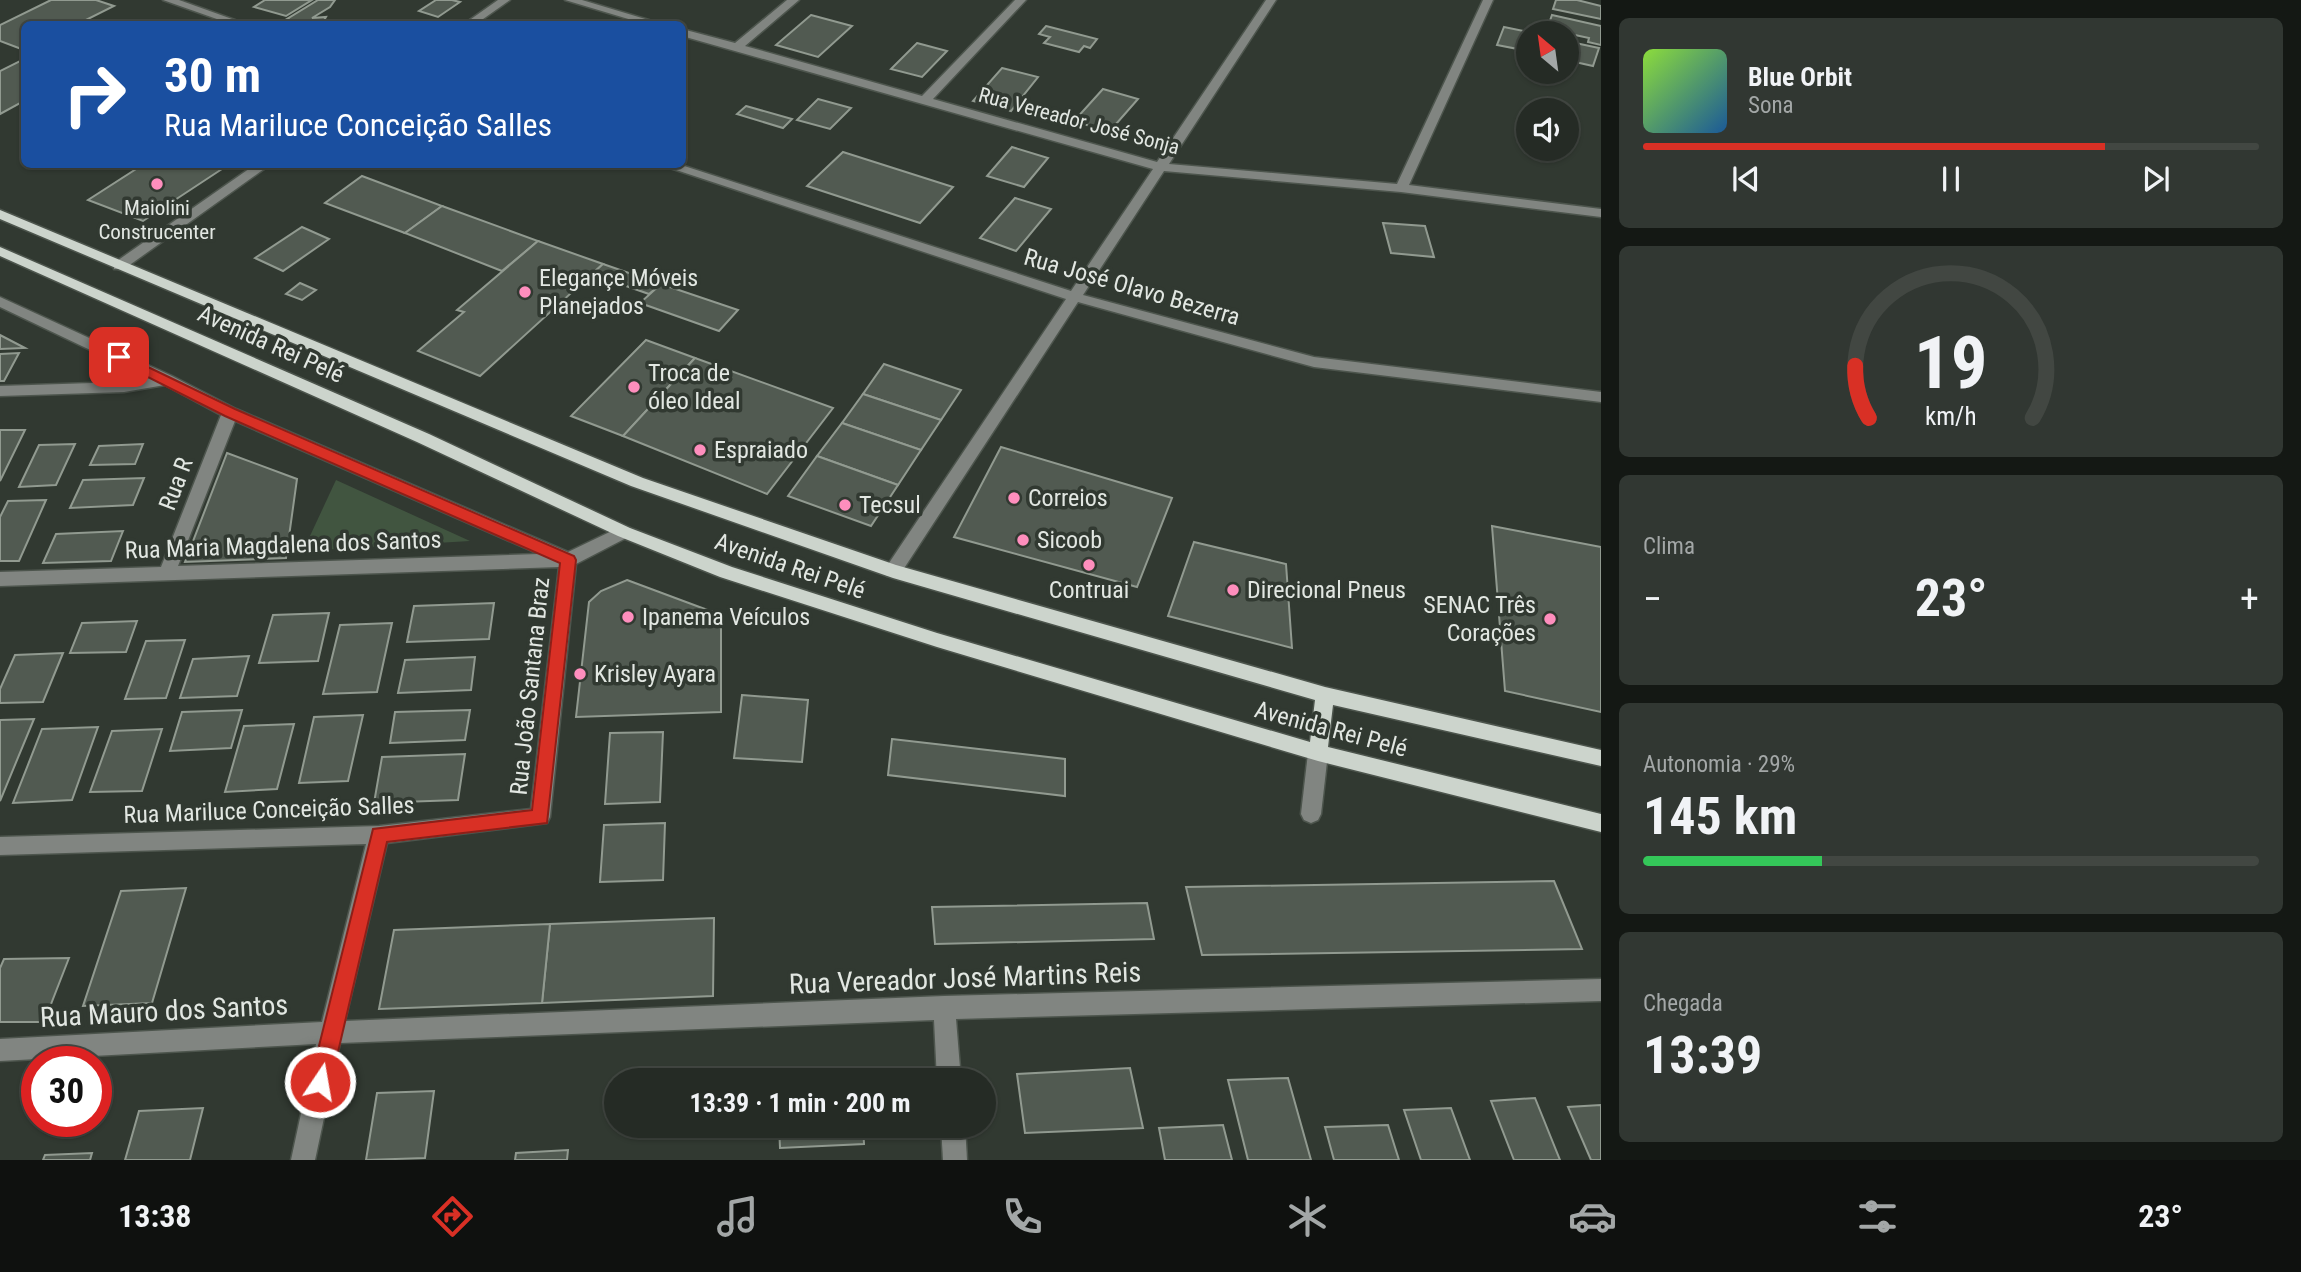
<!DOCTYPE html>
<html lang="pt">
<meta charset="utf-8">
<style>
:root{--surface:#252b25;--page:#313732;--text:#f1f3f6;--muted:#a3a7a7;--line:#424742;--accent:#d93025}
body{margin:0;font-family:"Roboto Condensed",sans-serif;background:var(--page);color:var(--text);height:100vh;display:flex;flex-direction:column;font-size:26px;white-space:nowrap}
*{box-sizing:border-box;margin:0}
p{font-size:23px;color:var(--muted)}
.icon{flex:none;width:38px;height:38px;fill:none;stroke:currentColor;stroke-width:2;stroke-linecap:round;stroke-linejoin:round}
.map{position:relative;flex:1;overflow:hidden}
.details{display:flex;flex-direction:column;gap:18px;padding:18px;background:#141814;width:700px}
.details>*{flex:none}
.top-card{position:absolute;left:21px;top:21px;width:665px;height:147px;border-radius:10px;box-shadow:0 2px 5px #0004,0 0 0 2px var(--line);background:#1a4fa0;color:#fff;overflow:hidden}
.needle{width:46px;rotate:331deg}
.tools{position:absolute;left:1516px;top:21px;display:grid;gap:14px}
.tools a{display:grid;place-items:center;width:63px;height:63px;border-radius:50%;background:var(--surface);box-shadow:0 2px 5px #0004,0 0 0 2px var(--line);font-size:35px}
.speed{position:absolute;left:21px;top:1046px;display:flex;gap:14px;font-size:35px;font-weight:700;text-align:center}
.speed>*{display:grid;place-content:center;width:91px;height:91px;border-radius:50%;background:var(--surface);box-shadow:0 2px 5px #0004,0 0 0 2px var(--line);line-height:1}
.speed .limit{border:10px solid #d22;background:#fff;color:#111}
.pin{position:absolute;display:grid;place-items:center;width:60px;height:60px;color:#fff;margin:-30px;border-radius:14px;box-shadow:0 4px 10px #0006}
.me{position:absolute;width:77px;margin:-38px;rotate:12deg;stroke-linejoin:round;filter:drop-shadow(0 0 5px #0008)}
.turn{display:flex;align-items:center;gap:24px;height:147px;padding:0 28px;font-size:32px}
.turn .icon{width:91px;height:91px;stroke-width:2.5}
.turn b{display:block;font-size:49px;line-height:60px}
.big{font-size:52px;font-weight:700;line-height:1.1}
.details .widget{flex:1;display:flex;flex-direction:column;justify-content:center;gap:10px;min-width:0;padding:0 24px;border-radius:10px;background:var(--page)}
.details .dial{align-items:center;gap:0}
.dial svg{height:182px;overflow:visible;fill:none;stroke:var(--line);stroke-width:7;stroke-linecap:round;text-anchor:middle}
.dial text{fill:var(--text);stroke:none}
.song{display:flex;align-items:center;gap:21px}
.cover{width:84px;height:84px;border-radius:10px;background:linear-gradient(135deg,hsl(90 70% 55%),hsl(210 70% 35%))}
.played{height:7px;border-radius:4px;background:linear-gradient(90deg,var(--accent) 75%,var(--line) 75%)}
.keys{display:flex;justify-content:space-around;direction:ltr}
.heat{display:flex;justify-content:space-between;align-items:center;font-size:38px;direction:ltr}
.charge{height:10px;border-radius:5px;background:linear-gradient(90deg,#34c759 29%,var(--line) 0)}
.trip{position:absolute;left:604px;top:1068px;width:392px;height:70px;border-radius:35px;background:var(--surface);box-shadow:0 2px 5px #0004,0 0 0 2px var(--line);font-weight:700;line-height:70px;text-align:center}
.dock{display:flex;height:112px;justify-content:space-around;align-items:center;background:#0f110f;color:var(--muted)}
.dock .icon{width:49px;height:49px}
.dock .current{color:var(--accent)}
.dock b{font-size:32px;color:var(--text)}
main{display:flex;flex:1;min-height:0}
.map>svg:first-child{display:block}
.green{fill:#415540}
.building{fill:#515a51;stroke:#919a90;stroke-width:2}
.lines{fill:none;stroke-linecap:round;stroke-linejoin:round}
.minor-casing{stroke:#4d554d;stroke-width:3}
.major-casing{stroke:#4d554d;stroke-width:3}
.minor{fill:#818581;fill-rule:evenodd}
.major{fill:#ccd4cc;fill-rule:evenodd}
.route{fill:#d93025;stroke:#8d1f18;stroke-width:2}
.poi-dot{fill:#fe8ebd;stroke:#313931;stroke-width:2.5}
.labels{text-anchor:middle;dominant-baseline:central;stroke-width:7;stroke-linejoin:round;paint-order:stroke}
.far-street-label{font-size:21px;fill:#e2e7e2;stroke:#313931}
.far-poi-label{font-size:21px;fill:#e2e7e2;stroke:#313931}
.poi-label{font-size:24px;fill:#e2e7e2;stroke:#313931;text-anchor:start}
.street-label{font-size:24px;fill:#e2e7e2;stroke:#313931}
.near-street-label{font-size:28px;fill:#e2e7e2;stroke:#313931}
</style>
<main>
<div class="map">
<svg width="1601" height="1160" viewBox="0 0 1601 1160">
<rect width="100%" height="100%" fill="#313931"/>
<!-- green -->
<polygon class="green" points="336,480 470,541 303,551"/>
<!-- building -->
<g class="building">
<polygon points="51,0 96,0 114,6 78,24 24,24 24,50 0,41 0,25"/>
<polygon points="265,0 312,0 286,16 254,7"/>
<polygon points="318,0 335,0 330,7 312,18 326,17 322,24 303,24 287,19"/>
<polygon points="436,0 452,0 460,2 438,17 419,11"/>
<polygon points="1556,0 1577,0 1601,6 1601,19 1553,9"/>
<polygon points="811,15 852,26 818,57 776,45"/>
<polygon points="1552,15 1601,26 1601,45 1588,42 1589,38 1547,29"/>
<polygon points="1046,26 1097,39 1090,48 1084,46 1079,52 1044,43 1050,37 1039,34"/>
<polygon points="1504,27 1533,33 1528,33 1528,51 1497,45"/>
<polygon points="1566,41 1599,48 1593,66 1566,60"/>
<polygon points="917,43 947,51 922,77 891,69"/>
<polygon points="24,59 24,101 0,114 0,71"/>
<polygon points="1002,68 1038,77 1011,111 973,101"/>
<polygon points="1103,89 1138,99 1109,132 1074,121"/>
<polygon points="818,99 851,108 830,129 797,120"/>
<polygon points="746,106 792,119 783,128 737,114"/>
<polygon points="1012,147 1048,158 1024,187 987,176"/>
<polygon points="843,152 953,187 920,223 807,186"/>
<polygon points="144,164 218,164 225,167 143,221 88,200"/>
<polygon points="362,176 442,206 405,233 325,203"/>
<polygon points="1015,198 1051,209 1016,251 980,238"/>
<polygon points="442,206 538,241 502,271 405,233"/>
<polygon points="1383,223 1425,226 1434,257 1391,253"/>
<polygon points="302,227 329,239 283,271 255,258"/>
<polygon points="538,241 603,264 480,376 418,351 464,312 457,310"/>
<polygon points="603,264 661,284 649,294 592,274"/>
<polygon points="300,283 316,290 302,300 286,294"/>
<polygon points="661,284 738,310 719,331 640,303"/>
<polygon points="0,335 25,348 0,349"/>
<polygon points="646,340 695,358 623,436 571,416"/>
<polygon points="19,353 4,381 0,381 0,354"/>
<polygon points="695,358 833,408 767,494 623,436"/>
<polygon points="884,364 961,390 941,420 863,394"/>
<polygon points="863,394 941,420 921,450 842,423"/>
<polygon points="842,423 921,450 898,485 817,456"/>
<polygon points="0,430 25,430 0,481"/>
<polygon points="75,444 56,485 19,487 39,445"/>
<polygon points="143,444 135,464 90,465 99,446"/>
<polygon points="1001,447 1172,498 1137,587 954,537"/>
<polygon points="227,453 297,479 286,558 185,562"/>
<polygon points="817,456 898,485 871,526 788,496"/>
<polygon points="144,478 133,505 70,508 83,480"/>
<polygon points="46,500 19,561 0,561 0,517 8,501"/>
<polygon points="1492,526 1601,547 1601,712 1505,691"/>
<polygon points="123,531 111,561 43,563 56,534"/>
<polygon points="1194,542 1286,564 1292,648 1168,616"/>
<polygon points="627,580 721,615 721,712 576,717 589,602 601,591"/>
<polygon points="494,603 489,639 407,642 414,606"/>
<polygon points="329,613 318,661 259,663 273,615"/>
<polygon points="137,621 126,652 70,653 82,623"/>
<polygon points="392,623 377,692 323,694 340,625"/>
<polygon points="185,640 166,698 125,699 146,641"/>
<polygon points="63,653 43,702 0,703 0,689 15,655"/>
<polygon points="249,656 237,696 180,698 193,659"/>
<polygon points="475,657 471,690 398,693 405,660"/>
<polygon points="742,695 808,700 802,762 734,758"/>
<polygon points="242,710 231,748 170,751 182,712"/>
<polygon points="470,710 465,740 390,743 395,712"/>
<polygon points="363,715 348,781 299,783 314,717"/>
<polygon points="34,719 0,801 0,720"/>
<polygon points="294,724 277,789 225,792 244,726"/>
<polygon points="98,727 72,800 13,803 42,729"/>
<polygon points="162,729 142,791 90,792 112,731"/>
<polygon points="663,732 660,802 605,804 610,733"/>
<polygon points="892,739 1065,759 1065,796 888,775"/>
<polygon points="465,754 458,800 374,803 382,757"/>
<polygon points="665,823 663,880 600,882 604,825"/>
<polygon points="1554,881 1582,949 1202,955 1186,887"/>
<polygon points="186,888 152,1003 83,1006 121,891"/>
<polygon points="1147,903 1154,939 935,944 932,907"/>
<polygon points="714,918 713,996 542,1003 550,924"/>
<polygon points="550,924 542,1003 379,1009 394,930"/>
<polygon points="69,958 44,1022 0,1022 0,968 4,959"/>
<polygon points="1130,1068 1143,1128 1025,1133 1017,1074"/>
<polygon points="1288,1078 1311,1160 1248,1160 1228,1080"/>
<polygon points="434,1091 425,1158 366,1160 377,1093"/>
<polygon points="1535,1098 1560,1160 1514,1160 1491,1101"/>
<polygon points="1601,1105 1601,1160 1591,1160 1568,1107"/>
<polygon points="203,1108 190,1160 125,1160 139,1111"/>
<polygon points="1451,1108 1470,1160 1421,1160 1404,1110"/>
<polygon points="779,1125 863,1125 864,1144 780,1148"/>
<polygon points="1223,1125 1232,1160 1165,1160 1159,1128"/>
<polygon points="1388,1125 1399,1160 1334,1160 1325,1127"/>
<polygon points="568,1150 567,1160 515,1160 516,1153"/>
<polygon points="92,1153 90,1160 43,1160 45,1155"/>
</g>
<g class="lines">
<defs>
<g id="minor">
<polygon points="163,0 179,0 246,24 231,24"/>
<polygon points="498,0 510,0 476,24 464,24"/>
<polygon points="565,0 582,0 662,24 645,24"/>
<polygon points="787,0 799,0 745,46 922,96 1015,0 1026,0 933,99 1157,162 1266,0 1276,0 1169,164 1397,184 1483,0 1493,0 1409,185 1601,209 1601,217 1401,192 1164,171 1083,295 1314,357 1601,392 1601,402 1314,367 1078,302 899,576 887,576 884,571 887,566 1066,299 658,164 678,164 1071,291 1153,169 682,36 682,29 735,43"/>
<polygon points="256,164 271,164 124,269 114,269 114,263"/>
<path d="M0 297 172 376 236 409 568 552 618 528H630L632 532 630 536 576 564 550 817 547 823 387 843 345 1021 944 996 1601 979V1001L956 1019 961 1080H937L934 1020 340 1043 315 1160H291L316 1044 0 1061V1039L322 1022 366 844 0 855V837L379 826 531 809 559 567 0 586V572L161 567 221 415 165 385 124 392 0 396V386L124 382 149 378 0 307ZM235 421 539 554 178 566Z"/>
<polygon points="1318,745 1325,747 1328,753 1321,814 1318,820 1311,823 1304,820 1301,814 1308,753 1311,747"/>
<polygon points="941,1125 965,1125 967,1160 943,1160"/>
</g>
<polygon id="major" points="0,210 643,478 896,565 1325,687 1601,750 1601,766 1333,705 1328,747 1601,814 1601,832 1318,761 937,647 720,577 618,536 417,442 0,256 0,247 429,434 630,528 732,567 937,633 1310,742 1315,700 893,578 631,486 0,219"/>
</defs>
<!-- minor casing -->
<use href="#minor" class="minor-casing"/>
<!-- major casing -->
<use href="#major" class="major-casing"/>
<!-- minor -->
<use href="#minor" class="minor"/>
<!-- major -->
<use href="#major" class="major"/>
</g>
<!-- route -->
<polygon class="route" points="119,353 235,409 574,556 576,560 547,823 387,842 331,1082 328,1090 320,1093 313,1090 310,1082 373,829 532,810 560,563 225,416 114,360 114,354"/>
<!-- markers -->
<g class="poi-dot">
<circle cx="157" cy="184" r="7"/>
<circle cx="525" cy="292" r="7"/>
<circle cx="634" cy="387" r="7"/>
<circle cx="700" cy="450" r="7"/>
<circle cx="1014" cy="498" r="7"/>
<circle cx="845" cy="505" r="7"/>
<circle cx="1023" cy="540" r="7"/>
<circle cx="1089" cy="565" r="7"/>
<circle cx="1233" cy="590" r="7"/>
<circle cx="628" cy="617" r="7"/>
<circle cx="1550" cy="619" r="7"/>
<circle cx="580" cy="674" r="7"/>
</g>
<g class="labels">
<!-- far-street labels -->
<g class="far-street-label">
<text transform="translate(1079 121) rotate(15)">Rua Vereador José Sonja</text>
</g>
<!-- far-poi labels -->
<g class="far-poi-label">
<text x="157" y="208">Maiolini<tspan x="157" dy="24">Construcenter</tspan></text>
</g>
<!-- poi labels -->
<g class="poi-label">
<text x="539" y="278">Elegançe Móveis<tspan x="539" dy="28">Planejados</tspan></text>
<text x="648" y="373">Troca de<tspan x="648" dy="28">óleo Ideal</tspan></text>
<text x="714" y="450">Espraiado</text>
<text x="1028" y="498">Correios</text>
<text x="859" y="505">Tecsul</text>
<text x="1037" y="540">Sicoob</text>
<text x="1089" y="590" text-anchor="middle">Contruai</text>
<text x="1247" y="590">Direcional Pneus</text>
<text x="1536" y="605" text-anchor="end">SENAC Três<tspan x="1536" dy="28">Corações</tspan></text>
<text x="642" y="617">Ipanema Veículos</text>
<text x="594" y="674">Krisley Ayara</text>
</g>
<!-- street labels -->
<g class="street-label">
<text transform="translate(1132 287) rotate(16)">Rua José Olavo Bezerra</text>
<text transform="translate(271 344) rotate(24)">Avenida Rei Pelé</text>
<text transform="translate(176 484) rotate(-69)">Rua R</text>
<text transform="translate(283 545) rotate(-2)">Rua Maria Magdalena dos Santos</text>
<text transform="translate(790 566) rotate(19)">Avenida Rei Pelé</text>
<text transform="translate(530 686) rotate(-84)">Rua João Santana Braz</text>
<text transform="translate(1331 729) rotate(15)">Avenida Rei Pelé</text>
<text transform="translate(269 810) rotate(-2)">Rua Mariluce Conceição Salles</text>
</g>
<!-- near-street labels -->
<g class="near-street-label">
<text transform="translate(965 978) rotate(-2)">Rua Vereador José Martins Reis</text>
<text transform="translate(164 1011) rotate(-3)">Rua Mauro dos Santos</text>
</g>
</g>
</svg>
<div class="tools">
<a><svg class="needle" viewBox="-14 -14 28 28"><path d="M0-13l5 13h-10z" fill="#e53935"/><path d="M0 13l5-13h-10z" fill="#a3a7a7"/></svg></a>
<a><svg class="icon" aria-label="sound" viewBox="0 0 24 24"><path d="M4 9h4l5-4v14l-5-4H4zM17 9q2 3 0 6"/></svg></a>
</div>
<div class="speed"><div class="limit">30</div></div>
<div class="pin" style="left:119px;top:357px;background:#d93025"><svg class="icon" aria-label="arrive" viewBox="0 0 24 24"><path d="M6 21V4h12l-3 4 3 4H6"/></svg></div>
<svg class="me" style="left:320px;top:1082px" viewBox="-20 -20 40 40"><circle r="17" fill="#d93025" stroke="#fff" stroke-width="3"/><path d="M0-11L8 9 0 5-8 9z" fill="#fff"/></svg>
<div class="trip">13:39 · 1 min · 200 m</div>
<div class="top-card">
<div class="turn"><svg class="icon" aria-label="right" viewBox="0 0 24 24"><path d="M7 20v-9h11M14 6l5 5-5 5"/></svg><div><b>30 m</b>Rua Mariluce Conceição Salles</div></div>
</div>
</div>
<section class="details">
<div class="widget">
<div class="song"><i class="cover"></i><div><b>Blue Orbit</b><p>Sona</p></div></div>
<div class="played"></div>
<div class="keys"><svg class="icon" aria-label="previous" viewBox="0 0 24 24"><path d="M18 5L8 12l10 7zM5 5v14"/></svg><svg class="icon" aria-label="pause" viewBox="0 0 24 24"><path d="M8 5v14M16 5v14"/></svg><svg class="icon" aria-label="next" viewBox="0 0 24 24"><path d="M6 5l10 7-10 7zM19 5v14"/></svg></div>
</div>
<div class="widget dial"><svg viewBox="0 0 100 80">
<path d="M14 69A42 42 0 1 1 86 69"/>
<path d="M14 69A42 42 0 0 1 8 46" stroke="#d93025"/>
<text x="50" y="56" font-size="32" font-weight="700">19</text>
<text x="50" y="72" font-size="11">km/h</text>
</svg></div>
<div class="widget"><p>Clima</p>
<div class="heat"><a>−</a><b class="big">23°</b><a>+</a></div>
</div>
<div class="widget"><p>Autonomia · 29%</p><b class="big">145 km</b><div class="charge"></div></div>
<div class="widget"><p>Chegada</p><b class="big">13:39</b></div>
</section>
</main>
<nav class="dock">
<b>13:38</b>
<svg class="icon current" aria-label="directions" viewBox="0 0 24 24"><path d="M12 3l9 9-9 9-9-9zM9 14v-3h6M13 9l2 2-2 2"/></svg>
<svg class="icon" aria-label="music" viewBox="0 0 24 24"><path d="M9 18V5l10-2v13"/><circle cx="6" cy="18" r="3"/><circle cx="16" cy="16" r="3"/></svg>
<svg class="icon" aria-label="phone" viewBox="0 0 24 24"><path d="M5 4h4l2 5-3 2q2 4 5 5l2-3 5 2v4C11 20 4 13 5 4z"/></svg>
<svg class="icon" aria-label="climate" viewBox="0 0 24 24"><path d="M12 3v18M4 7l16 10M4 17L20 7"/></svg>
<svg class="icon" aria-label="car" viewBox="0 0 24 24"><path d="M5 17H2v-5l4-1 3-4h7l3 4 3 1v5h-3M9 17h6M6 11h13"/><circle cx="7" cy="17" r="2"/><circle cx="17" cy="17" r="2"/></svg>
<svg class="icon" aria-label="filters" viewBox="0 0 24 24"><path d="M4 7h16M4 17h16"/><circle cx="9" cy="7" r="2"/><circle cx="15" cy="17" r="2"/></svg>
<b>23°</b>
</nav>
